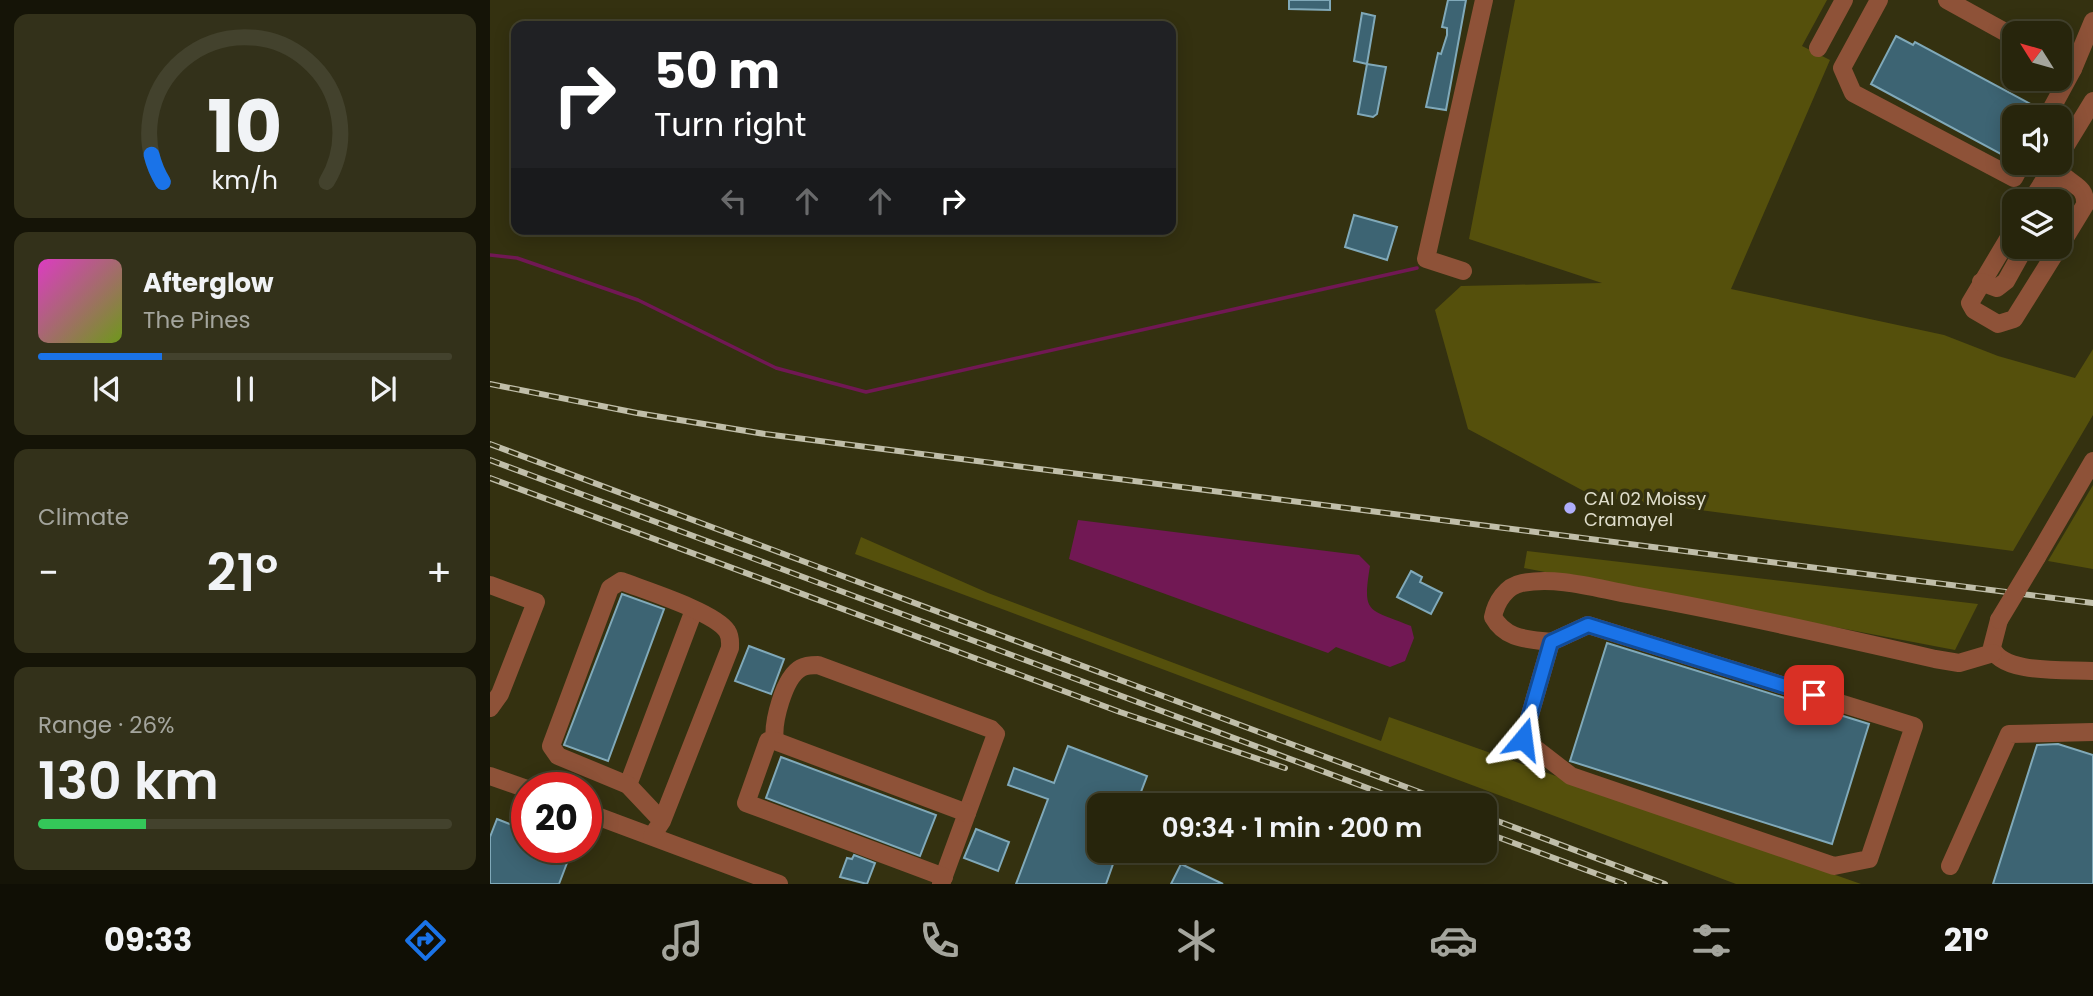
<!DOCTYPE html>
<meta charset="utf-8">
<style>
:root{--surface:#27250c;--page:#33311a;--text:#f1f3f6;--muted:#a4a59d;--line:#43422d;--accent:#1a73e8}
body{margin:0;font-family:Poppins,sans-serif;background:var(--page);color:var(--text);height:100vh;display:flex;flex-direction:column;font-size:26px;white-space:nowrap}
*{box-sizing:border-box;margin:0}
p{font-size:23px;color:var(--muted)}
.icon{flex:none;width:38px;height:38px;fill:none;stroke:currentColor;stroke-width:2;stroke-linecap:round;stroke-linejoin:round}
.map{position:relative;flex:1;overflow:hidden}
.drawer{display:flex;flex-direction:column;gap:14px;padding:14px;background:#151407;width:490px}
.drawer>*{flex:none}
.banner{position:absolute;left:21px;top:21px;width:665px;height:214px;border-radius:14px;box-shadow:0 4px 18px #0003,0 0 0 2px var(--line);background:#202124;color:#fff;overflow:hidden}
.needle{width:46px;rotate:307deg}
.buttons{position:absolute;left:1512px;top:21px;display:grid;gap:14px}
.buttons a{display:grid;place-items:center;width:70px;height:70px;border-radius:14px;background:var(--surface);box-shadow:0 4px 18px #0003,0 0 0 2px var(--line);font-size:35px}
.speed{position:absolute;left:21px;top:772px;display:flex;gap:14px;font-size:35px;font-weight:700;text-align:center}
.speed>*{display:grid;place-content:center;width:91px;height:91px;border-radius:50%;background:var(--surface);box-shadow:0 4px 18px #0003,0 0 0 2px var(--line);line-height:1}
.speed .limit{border:10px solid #d22;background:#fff;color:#111}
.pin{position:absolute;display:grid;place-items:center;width:60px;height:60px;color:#fff;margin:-30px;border-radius:14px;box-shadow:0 4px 10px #0006}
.me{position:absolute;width:77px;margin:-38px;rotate:16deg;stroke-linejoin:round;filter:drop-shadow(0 0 5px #0008)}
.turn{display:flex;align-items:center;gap:24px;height:147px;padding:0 28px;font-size:32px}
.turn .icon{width:91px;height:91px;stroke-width:2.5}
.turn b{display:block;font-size:49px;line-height:60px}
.lanes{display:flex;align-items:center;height:66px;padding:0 28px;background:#0003;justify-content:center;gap:35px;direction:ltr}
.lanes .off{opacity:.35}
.big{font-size:52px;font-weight:600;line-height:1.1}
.drawer .tile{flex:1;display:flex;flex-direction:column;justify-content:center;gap:10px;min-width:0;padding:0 24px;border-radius:14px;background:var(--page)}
.drawer .dial{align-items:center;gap:0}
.dial svg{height:182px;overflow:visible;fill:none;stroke:var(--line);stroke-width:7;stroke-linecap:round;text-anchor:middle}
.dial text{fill:var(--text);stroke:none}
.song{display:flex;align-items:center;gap:21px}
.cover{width:84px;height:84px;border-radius:10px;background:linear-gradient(135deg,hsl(310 70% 55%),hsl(80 70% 35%))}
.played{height:7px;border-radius:4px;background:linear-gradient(90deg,var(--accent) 30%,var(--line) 30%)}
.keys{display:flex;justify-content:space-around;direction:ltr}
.heat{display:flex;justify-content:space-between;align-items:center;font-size:38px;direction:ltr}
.charge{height:10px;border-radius:5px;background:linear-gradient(90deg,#34c759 26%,var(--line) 0)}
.trip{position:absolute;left:597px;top:793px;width:410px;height:70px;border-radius:14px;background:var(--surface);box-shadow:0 4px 18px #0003,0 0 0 2px var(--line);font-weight:600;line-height:70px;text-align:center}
.tabs{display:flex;height:112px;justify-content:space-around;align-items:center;background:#100f05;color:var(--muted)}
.tabs .icon{width:49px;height:49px}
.tabs .on{color:var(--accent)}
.tabs b{font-size:32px;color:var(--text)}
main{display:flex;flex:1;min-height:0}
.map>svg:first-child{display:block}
.green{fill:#55500c}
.water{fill:#711854}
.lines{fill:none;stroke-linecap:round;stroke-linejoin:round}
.stream{stroke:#711854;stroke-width:3.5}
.building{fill:#3d6473;stroke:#80a9b9;stroke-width:2}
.minor{stroke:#8e5238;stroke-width:18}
.rail-casing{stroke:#c0bea9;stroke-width:6}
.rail{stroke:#343110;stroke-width:3.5;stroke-dasharray:10;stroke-linecap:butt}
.minor-bridge{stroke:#8e5238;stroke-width:18}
.route-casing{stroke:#114b97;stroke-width:18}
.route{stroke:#1a73e8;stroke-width:12}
.poi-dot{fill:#afaefa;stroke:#343110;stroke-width:2.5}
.labels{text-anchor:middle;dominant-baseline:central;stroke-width:7;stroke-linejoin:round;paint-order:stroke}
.poi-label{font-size:18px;fill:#e0decc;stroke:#343110;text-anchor:start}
</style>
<main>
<section class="drawer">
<div class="tile dial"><svg viewBox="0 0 100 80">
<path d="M14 69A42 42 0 1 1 86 69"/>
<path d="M14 69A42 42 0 0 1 9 57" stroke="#1a73e8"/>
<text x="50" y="56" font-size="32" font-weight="700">10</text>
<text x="50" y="72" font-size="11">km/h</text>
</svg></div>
<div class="tile">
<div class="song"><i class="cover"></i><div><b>Afterglow</b><p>The Pines</p></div></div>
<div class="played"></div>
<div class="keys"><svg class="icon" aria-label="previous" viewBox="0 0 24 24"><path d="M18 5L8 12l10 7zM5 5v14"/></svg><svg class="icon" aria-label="pause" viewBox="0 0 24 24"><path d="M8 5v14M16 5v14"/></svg><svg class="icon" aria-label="next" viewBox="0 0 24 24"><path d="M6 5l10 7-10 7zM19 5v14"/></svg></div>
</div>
<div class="tile"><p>Climate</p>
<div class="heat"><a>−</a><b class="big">21°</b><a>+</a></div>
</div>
<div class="tile"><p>Range · 26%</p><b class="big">130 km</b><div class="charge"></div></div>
</section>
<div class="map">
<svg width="1603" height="884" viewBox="0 0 1603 884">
<rect width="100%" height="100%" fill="#343110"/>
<!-- green -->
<g class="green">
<polygon points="1025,0 1337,0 1312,46 1340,60 1241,289 1454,335 1508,356 1585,378 1603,349 1603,415 1523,551 1103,496 978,429 945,310 971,286 1112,283 979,239"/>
<polygon points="1603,485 1603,569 1558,561"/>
<polygon points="371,537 498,593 891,741 899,717 1371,884 1246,884 365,554"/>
<polygon points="1037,551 1488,604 1465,650 1034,568"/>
</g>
<!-- water -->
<path class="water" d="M588 520 869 555 880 566C872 615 878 608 921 626L924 638 915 661 900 667 846 647 838 653 579 559Z"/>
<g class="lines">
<!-- stream -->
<polyline class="stream" points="0,255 27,258 148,300 286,368 376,392 927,268"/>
</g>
<!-- building -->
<g class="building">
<polygon points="799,0 840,0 840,10 799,9"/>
<polygon points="958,0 976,0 956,110 936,107 948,53 951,54 957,35 957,28 952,27"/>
<polygon points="872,13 885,16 877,64 864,61"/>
<polygon points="1406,36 1423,45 1425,42 1548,108 1543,117 1524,117 1524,151 1520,159 1381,84"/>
<polygon points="877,64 896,67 887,114 883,117 868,114"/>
<polygon points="864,215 907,227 897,260 855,247"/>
<polygon points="921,571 932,577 930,582 952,593 941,614 907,597"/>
<polygon points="132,594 174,609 118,761 74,745"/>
<polygon points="1117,643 1379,724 1342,844 1080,761"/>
<polygon points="259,646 294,659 281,694 245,681"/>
<polygon points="1568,744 1603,755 1603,884 1503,884 1547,745"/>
<polygon points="578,746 657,776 646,805 609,805 609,850 628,850 616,884 526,884 558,799 518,785 524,768 564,783"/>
<polygon points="291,757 446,815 430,856 276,798"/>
<polygon points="7,819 37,831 37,847 83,847 69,884 0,884 0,837"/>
<polygon points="486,829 519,842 508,871 474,858"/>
<polygon points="364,855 385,863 377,884 350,877 357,858 362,859"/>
<polygon points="691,864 733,884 681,884"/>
</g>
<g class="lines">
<!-- minor -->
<g class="minor">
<polyline points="1389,0 1352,68 1363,93 1524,178 1532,163"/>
<polyline points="1457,0 1524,37"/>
<polyline points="1328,48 1354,0"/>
<polyline points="1570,62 1583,69 1603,21"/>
<polyline points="1557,117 1583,69"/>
<polyline points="1570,155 1603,101"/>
<path d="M1565 163C1574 186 1597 182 1595 205L1570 246"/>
<polyline points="1560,171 1567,185 1562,201"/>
<polyline points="1541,201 1565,163"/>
<polyline points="1524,229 1480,303 1484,310 1508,324 1524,319 1569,247"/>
<polyline points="973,271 936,259 994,0"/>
<polyline points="1491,282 1507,288 1516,281 1535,247"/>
<polyline points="1547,557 1603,461"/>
<polyline points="0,585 46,602 10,694 0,708"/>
<path d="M1509 620 1502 647C1510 675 1578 669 1603 671"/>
<polygon points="1098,625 1424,726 1379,859 1344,866 1081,776 1033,739 1061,642"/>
<path d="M1061 642C1038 639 1016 640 1003 617 1006 602 1016 586 1032 583 1068 576 1108 589 1143 595 1244 613 1345 636 1445 659L1469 663 1503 653"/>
<path d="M285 741C282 723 294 677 311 668 316 665 323 665 328 665L501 729 506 734 451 884"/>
<polyline points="0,776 37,789"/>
<polyline points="138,785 204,610"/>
<polyline points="96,812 289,884"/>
<path d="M162 836 172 821 240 648C240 642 241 637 237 631 225 612 154 590 131 581L120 588 61 746 68 756 138 785 172 821"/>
<polyline points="1460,866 1519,734 1603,732"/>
<polyline points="454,877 256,803 278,741 285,741 477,813"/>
</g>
<defs>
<g id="rail">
<polyline points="0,384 147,413 275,434 1603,603"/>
<polyline points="0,444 964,805"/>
<polyline points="0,460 923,805"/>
<polyline points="0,478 630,712 795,768"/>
<polyline points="994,816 1175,884"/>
<polyline points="994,832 1134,884"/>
</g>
</defs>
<!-- rail casing -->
<use href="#rail" class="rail-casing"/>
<!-- rail -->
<use href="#rail" class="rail"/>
<!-- minor-bridge -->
<polyline class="minor-bridge" points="1509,620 1547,557"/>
</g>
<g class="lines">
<defs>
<polyline id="route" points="1033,739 1061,642 1098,625 1324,695"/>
</defs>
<!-- route casing -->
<use href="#route" class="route-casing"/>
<!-- route -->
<use href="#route" class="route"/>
</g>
<!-- markers -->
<circle class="poi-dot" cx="1080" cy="508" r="7"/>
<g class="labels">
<!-- poi labels -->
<g class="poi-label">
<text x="1094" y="498">CAI 02 Moissy<tspan x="1094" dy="21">Cramayel</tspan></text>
</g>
</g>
</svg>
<div class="buttons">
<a><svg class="needle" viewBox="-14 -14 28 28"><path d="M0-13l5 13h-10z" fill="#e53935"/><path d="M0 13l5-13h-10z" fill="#a4a59d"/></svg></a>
<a><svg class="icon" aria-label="sound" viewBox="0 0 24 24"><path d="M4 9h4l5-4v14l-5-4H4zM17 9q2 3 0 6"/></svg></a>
<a><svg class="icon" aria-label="layers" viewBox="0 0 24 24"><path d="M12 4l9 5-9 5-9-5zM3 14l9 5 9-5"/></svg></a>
</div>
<div class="speed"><div class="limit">20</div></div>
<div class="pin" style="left:1324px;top:695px;background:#d93025"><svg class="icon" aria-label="arrive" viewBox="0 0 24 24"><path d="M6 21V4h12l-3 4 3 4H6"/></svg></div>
<svg class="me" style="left:1033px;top:739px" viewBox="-20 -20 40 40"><path d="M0-17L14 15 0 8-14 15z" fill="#1a73e8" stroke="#fff" stroke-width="4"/></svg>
<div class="trip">09:34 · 1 min · 200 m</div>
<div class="banner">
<div class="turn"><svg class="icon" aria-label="right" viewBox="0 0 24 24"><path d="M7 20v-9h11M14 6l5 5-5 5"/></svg><div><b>50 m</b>Turn right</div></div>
<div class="lanes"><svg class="icon off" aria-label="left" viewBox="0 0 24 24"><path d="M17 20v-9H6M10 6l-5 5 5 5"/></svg><svg class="icon off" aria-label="ahead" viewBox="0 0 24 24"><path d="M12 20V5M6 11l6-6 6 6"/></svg><svg class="icon off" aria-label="ahead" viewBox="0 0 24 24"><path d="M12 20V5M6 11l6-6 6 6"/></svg><svg class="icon" aria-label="right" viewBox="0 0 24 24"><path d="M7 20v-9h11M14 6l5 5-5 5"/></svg></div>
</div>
</div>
</main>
<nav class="tabs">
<b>09:33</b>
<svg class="icon on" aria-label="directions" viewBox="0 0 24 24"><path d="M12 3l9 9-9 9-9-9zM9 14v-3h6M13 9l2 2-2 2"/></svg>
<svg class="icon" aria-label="music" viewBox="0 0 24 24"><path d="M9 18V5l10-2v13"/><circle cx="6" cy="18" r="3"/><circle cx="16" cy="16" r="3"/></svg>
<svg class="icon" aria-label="phone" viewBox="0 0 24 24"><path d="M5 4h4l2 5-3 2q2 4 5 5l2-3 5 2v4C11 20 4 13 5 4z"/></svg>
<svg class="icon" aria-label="climate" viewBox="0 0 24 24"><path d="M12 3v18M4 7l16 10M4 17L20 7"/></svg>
<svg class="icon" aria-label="car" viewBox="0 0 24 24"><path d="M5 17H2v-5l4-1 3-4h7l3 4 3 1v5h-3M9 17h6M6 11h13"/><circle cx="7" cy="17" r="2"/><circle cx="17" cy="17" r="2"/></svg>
<svg class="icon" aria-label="filters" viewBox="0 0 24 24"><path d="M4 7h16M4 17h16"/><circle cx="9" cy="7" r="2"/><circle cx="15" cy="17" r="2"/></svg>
<b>21°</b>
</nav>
